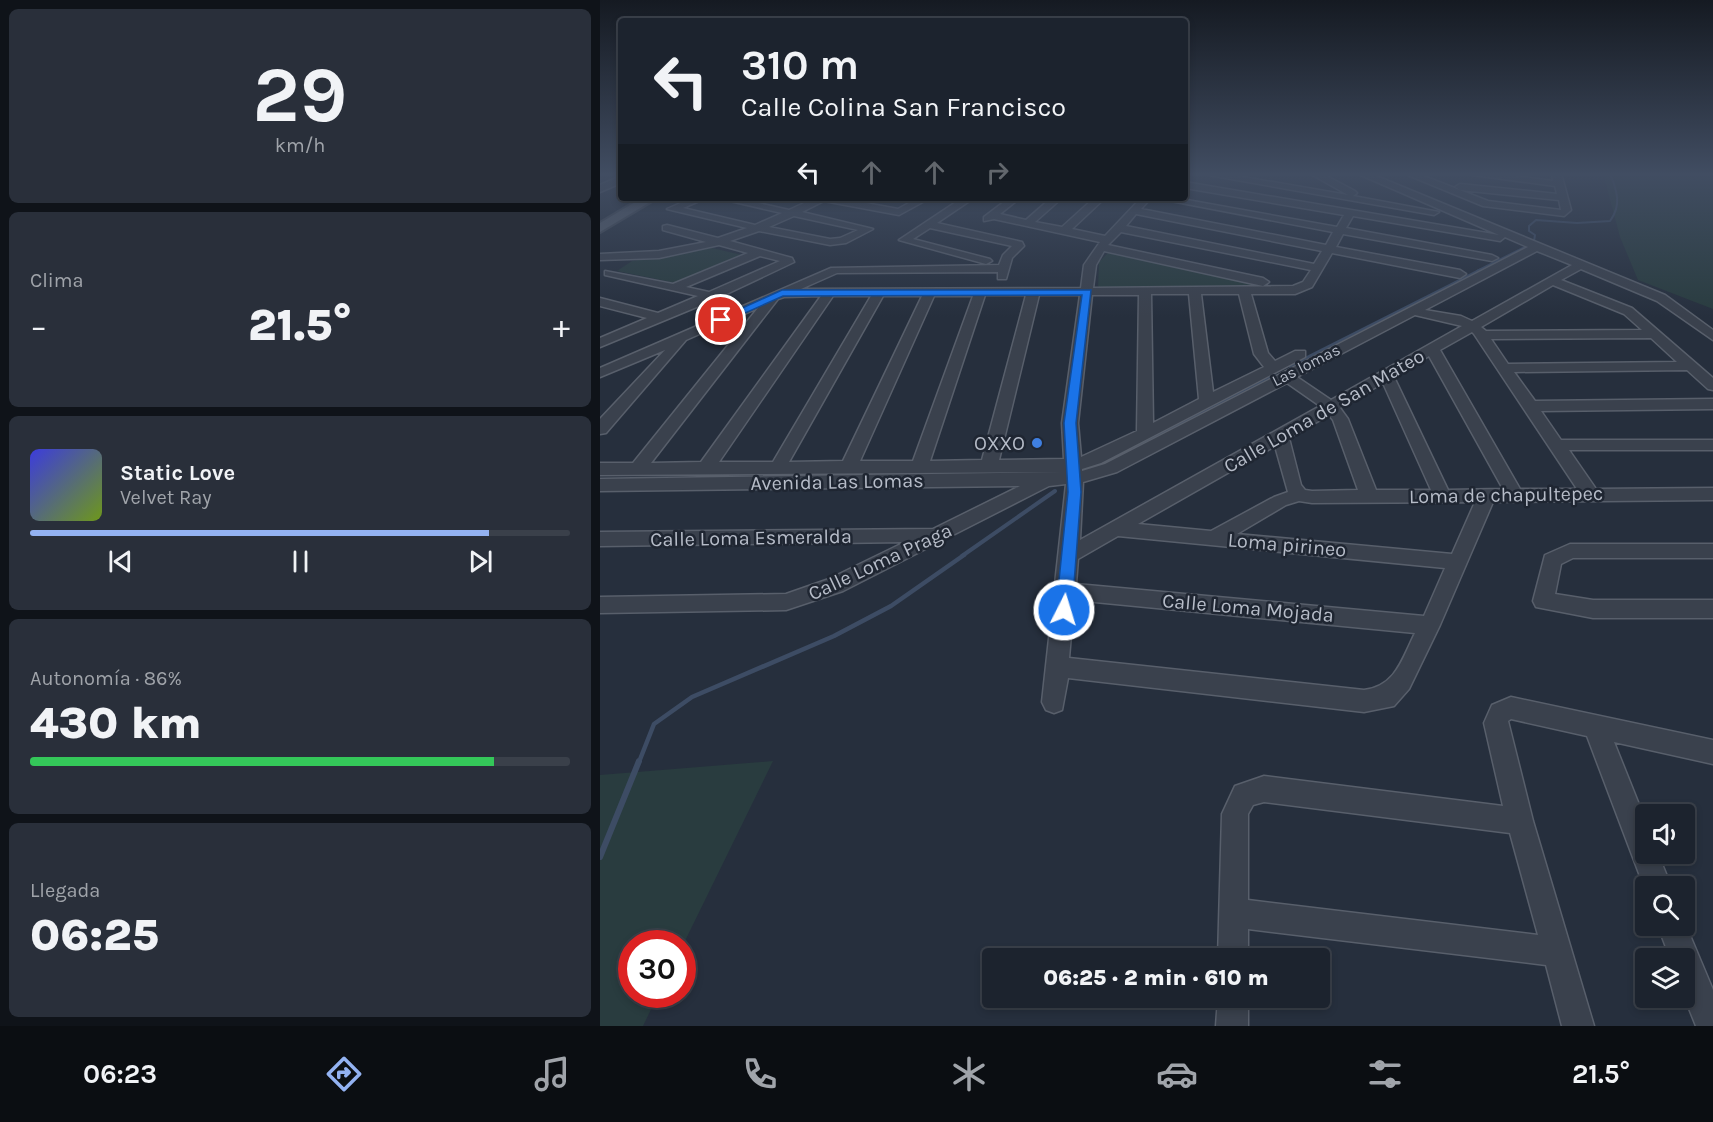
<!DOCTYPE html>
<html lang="es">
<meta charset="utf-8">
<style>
:root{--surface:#1c232e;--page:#292f3a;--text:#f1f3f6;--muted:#a0a4aa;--line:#3a404a;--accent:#93b2f1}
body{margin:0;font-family:Karla,sans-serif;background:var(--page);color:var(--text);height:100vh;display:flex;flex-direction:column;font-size:22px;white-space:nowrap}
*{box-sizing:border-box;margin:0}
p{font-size:20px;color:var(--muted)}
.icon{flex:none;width:33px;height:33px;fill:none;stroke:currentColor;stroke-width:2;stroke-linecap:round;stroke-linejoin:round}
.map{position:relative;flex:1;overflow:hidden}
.side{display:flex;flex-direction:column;gap:9px;padding:9px;background:#0f1319;width:600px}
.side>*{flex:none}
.hud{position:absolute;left:18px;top:18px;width:570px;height:183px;border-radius:6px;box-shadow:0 3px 9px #0003,0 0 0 2px var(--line);background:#1c232e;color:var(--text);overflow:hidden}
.fabs{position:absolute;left:1035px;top:804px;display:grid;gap:12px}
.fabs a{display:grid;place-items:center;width:60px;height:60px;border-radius:6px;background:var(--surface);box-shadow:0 3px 9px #0003,0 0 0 2px var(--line);font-size:30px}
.speed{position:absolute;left:18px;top:930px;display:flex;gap:12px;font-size:30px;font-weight:700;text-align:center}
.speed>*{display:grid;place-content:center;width:78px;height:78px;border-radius:50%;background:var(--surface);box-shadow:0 3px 9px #0003,0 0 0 2px var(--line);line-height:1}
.speed .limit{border:9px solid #d22;background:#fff;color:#111}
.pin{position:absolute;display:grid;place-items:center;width:51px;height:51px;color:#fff;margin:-26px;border:3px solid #fff;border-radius:50%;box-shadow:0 2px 6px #0007}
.me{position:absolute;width:66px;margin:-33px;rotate:5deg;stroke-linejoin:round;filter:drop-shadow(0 0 4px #0008)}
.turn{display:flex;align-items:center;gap:21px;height:126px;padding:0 24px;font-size:27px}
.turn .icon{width:78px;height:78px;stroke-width:2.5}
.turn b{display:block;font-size:42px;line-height:51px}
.lanes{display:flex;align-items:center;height:57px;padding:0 24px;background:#0003;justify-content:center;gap:30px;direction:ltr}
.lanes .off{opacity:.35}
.big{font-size:45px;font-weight:800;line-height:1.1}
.side .widget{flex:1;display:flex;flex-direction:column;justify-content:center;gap:9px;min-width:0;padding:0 21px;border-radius:9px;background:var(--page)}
.side .dial{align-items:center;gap:0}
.dial b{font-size:78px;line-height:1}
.song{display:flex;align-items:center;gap:18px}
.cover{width:72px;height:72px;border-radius:9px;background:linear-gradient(135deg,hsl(240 70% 55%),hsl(80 70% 35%))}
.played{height:6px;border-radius:3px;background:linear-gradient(90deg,var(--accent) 85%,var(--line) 85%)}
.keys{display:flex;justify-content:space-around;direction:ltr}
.heat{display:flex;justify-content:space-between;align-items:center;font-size:33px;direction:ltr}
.charge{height:9px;border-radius:4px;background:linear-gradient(90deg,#34c759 86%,var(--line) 0)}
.trip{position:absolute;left:382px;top:948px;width:348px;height:60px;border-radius:6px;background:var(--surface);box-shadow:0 3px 9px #0003,0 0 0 2px var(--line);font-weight:800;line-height:60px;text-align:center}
.menu{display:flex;height:96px;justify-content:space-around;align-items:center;background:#0b0e12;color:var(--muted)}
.menu .icon{width:42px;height:42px}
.menu .active{color:var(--accent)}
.menu b{font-size:27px;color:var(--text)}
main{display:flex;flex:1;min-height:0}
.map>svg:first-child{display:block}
.green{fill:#293c3f}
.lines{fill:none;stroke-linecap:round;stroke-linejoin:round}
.stream-far4{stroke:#3d4c64;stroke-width:2}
.stream-far3{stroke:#3d4c64;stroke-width:3}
.stream-far2{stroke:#3d4c64;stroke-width:4}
.stream-far1{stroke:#3d4c64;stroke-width:4.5}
.stream{stroke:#3d4c64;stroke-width:6}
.minor-casing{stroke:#585f6b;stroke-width:3}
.major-casing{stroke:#434a56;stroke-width:4}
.minor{fill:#3a414d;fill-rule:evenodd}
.major{fill:#58606d;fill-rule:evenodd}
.route{fill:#1a73e8;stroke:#114b97;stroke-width:1.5}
.shop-dot{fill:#3f7fe0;stroke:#1f2632;stroke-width:2}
.labels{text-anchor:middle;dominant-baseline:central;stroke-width:5;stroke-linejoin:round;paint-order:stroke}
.far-street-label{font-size:16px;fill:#b6bcc8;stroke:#1f2632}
.street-label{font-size:20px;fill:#b6bcc8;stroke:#1f2632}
.poi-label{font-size:20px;fill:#b6bcc8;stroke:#1f2632;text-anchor:end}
</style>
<main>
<section class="side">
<div class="widget dial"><b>29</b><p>km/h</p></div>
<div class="widget"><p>Clima</p>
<div class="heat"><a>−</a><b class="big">21.5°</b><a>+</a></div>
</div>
<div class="widget">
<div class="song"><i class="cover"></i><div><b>Static Love</b><p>Velvet Ray</p></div></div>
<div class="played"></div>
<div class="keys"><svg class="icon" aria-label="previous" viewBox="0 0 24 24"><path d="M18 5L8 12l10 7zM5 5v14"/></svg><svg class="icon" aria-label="pause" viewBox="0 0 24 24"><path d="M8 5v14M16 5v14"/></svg><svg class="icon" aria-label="next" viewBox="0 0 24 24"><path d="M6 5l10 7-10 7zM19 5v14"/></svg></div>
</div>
<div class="widget"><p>Autonomía · 86%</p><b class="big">430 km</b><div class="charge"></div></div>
<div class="widget"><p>Llegada</p><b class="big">06:25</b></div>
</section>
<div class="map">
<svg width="1113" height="1026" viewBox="0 0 1113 1026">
<rect width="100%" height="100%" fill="#262f3d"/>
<!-- green -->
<g class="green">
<polygon points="1003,173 1113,173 1113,309 1038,280 1020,237"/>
<polygon points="112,248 142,255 76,283 17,271 32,261"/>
<polygon points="510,251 675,287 498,289 499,262"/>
<polygon points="173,761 83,945 32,944 32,994 58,995 43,1026 0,1026 0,775"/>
</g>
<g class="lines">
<!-- stream-far4 -->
<g class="stream-far4">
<path d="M934 241 935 235 929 231V226L936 220 977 223 1010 221C1022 205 1017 191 1010 173"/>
<polyline points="877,271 925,247"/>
</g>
<!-- stream-far3 -->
<g class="stream-far3">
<polyline points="690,366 880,270"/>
<polyline points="633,396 674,375"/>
</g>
<!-- stream-far2 -->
<g class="stream-far2">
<polyline points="497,466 636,394"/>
<polyline points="362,556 455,491"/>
</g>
<!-- stream-far1 -->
<polyline class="stream-far1" points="39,762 54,724 92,697 234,636 291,606 364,555"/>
<!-- stream -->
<polyline class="stream" points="0,857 39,761"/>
<defs>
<g id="minor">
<polygon points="597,173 620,173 748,195 709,173 721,173 755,191 757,193 753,196 839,212 834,215"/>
<path d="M756 173H769L1065 295 1113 330V340L1057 301 981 269 961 280 1032 308 1113 378V390L1108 389 1087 370 914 372 935 401 1113 399V409L941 411 961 440H1113V450H969L996 489 1113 488V500L893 502 840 625 809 689 794 706 764 712 468 678 462 710 454 713 446 710 442 702 466 484 449 486 243 591 186 610 0 613V597L186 594 229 579 305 542 0 546V532L333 529 420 486 0 491V479L465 472 0 475V463H33L158 308 86 340 6 433 0 434V419L65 350 0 377V368L231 268 399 265 403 255 412 246 330 228 313 239 390 259 392 261 386 264 299 240 362 198H374L337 223 422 242 424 246 412 258 406 279H398V272L237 273 201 289 481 288 484 265 500 242 394 219 384 221V217L409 198H420L400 214 426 220 451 198H462L435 222 462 227 494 198H505L472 229 505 236 541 198H551L541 209 726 245 733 232 555 198H576L737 227 744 215 585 188V182L899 235ZM536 214 722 251 714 264 526 226ZM753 216 900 241 905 237 928 247 505 464 482 471V469L501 463 705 357V351H695L675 361 668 353 651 294H695L712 287 732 253 860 278 866 274 860 270 736 247 743 234 892 261 898 258 892 255 746 228ZM521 232 711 270 703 282 693 286 493 288 496 265 504 251 663 286 669 282 663 278 508 245ZM937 251 972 265 872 321 861 316 825 310ZM953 285 1024 314 1042 330 886 331 881 327ZM551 294H589L599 399 553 423ZM601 294H639L654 354 664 367 613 392ZM385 295H426L382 460 330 461ZM439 295H480L462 423 464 459 399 460ZM492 295H539L537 431 481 457 478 423ZM221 296 101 462 51 463 178 299 184 297ZM233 296H271L173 462H119ZM283 296H322L243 461 189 462ZM334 296H373L313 461H260ZM815 315 862 326 731 400 697 377ZM872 332 874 334 977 489H920L840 350ZM1051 338 1077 362 908 364 891 339ZM829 356 903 489 848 490 794 377ZM687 383 720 406 480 540 483 482 517 472ZM783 383 831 490H776L748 419 740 408ZM729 415 733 420 758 490 712 491 705 490 701 485 689 438ZM675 446 688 492 674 497 611 531 538 524ZM699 501 712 503 875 502 852 554 637 534 686 505ZM518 536 845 568 824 616 476 584 478 559ZM474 600 815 633C802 659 796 686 764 690L469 658Z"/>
<polygon points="803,173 816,173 888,201 961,210 959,200 860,190 855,187 860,184 957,194 955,186 858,173 890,173 953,181 952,173 961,173 971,210 964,216 883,206"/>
<polygon points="21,176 21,183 0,192 0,185"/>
<path d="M92 198H106L83 208 155 225 182 213 117 198H136L189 210 215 198H239L298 209 318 198H330L299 215 224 201 202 212 273 229 246 243 230 245 159 231 130 241 192 258 194 262 116 299 0 347V338L47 318 0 306V298L58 313 98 296 5 275V271L73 284 148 253 119 245 59 258 0 260V254L59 251 106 242 63 230V226L67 225 118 238 147 228 67 209ZM194 216 258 230 240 238 230 239 169 227ZM160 256 180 261 109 292 86 287Z"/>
<polygon points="970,544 1113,544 1113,558 973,558 961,564 955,594 993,600 1113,600 1113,618 993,618 936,607 933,601 945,555"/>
<path d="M911 697 1113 740V764L1014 742 1046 822V854H1058L1071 886H1046V892L987 736 911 719 908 721 933 821 994 1026H962L946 965 648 929V958H618L622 814 635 786 664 776 903 806 884 723 892 705ZM664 802 910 833 938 935 648 900V814L653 805Z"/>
<polygon points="1084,921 1113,990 1113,1026 1096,1026 1084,996 1084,958 1070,958 1058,926 1084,926"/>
<polygon points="618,998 648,998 648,1026 616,1026"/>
</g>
<polygon id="major" points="42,198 57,198 0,232 0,223"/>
</defs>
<!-- minor casing -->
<use href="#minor" class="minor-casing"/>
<!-- major casing -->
<use href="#major" class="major-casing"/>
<!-- minor -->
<use href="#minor" class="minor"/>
<!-- major -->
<use href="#major" class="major"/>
</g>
<!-- sky -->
<linearGradient id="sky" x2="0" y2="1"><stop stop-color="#151a22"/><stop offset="0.55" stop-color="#414d62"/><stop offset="1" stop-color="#414d62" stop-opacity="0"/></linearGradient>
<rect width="1113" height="317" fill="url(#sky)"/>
<!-- route -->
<polygon class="route" points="491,290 476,423 481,492 472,610 464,617 456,610 468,492 464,423 482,295 183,296 125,322 116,320 182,290"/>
<!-- markers -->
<circle class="shop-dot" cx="437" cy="443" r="6"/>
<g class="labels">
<!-- far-street labels -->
<g class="far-street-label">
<text transform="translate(706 365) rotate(-27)">Las lomas</text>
</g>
<!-- street labels -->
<g class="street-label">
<text transform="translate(724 411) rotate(-30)">Calle Loma de San Mateo</text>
<text transform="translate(237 482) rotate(-1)">Avenida Las Lomas</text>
<text transform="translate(906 495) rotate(-1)">Loma de chapultepec</text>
<text transform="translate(151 538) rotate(-1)">Calle Loma Esmeralda</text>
<text transform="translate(687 545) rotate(5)">Loma pirineo</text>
<text transform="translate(280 562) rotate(-25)">Calle Loma Praga</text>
<text transform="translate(648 608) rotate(5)">Calle Loma Mojada</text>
</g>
<!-- poi labels -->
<g class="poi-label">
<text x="425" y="443">OXXO</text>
</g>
</g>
</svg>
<div class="fabs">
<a><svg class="icon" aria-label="sound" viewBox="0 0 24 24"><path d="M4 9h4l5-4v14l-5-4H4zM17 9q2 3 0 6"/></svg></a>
<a><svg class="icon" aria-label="search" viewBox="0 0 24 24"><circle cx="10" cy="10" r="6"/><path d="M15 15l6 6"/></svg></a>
<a><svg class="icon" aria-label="layers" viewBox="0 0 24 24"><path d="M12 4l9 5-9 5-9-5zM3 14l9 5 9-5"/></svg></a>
</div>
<div class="speed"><div class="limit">30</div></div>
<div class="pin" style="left:121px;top:320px;background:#d93025"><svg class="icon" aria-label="arrive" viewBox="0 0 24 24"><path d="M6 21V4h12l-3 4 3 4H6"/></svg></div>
<svg class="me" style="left:464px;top:610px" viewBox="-20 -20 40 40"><circle r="17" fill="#1a73e8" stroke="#fff" stroke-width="3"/><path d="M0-11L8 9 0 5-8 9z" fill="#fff"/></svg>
<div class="trip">06:25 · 2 min · 610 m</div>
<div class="hud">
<div class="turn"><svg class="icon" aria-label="left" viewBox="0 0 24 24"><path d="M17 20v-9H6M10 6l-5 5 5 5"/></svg><div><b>310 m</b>Calle Colina San Francisco</div></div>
<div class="lanes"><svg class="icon" aria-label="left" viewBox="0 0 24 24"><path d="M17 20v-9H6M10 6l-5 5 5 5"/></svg><svg class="icon off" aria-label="ahead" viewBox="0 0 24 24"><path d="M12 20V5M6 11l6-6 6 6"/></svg><svg class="icon off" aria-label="ahead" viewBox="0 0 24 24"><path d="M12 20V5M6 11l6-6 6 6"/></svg><svg class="icon off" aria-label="right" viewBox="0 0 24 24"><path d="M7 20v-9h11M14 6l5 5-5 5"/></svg></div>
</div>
</div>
</main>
<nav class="menu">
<b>06:23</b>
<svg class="icon active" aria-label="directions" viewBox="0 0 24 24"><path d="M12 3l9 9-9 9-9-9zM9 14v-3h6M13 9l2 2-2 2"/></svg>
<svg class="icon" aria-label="music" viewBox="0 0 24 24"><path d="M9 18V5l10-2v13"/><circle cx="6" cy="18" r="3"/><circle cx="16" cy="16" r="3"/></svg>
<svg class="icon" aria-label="phone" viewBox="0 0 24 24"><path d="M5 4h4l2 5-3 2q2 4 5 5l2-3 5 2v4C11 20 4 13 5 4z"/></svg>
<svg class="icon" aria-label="climate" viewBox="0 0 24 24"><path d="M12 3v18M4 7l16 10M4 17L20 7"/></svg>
<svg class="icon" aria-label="car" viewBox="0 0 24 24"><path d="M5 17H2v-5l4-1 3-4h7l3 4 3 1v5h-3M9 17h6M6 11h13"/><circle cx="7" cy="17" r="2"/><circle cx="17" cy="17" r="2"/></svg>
<svg class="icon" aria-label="filters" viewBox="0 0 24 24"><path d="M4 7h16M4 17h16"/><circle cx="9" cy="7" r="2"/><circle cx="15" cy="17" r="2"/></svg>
<b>21.5°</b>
</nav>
